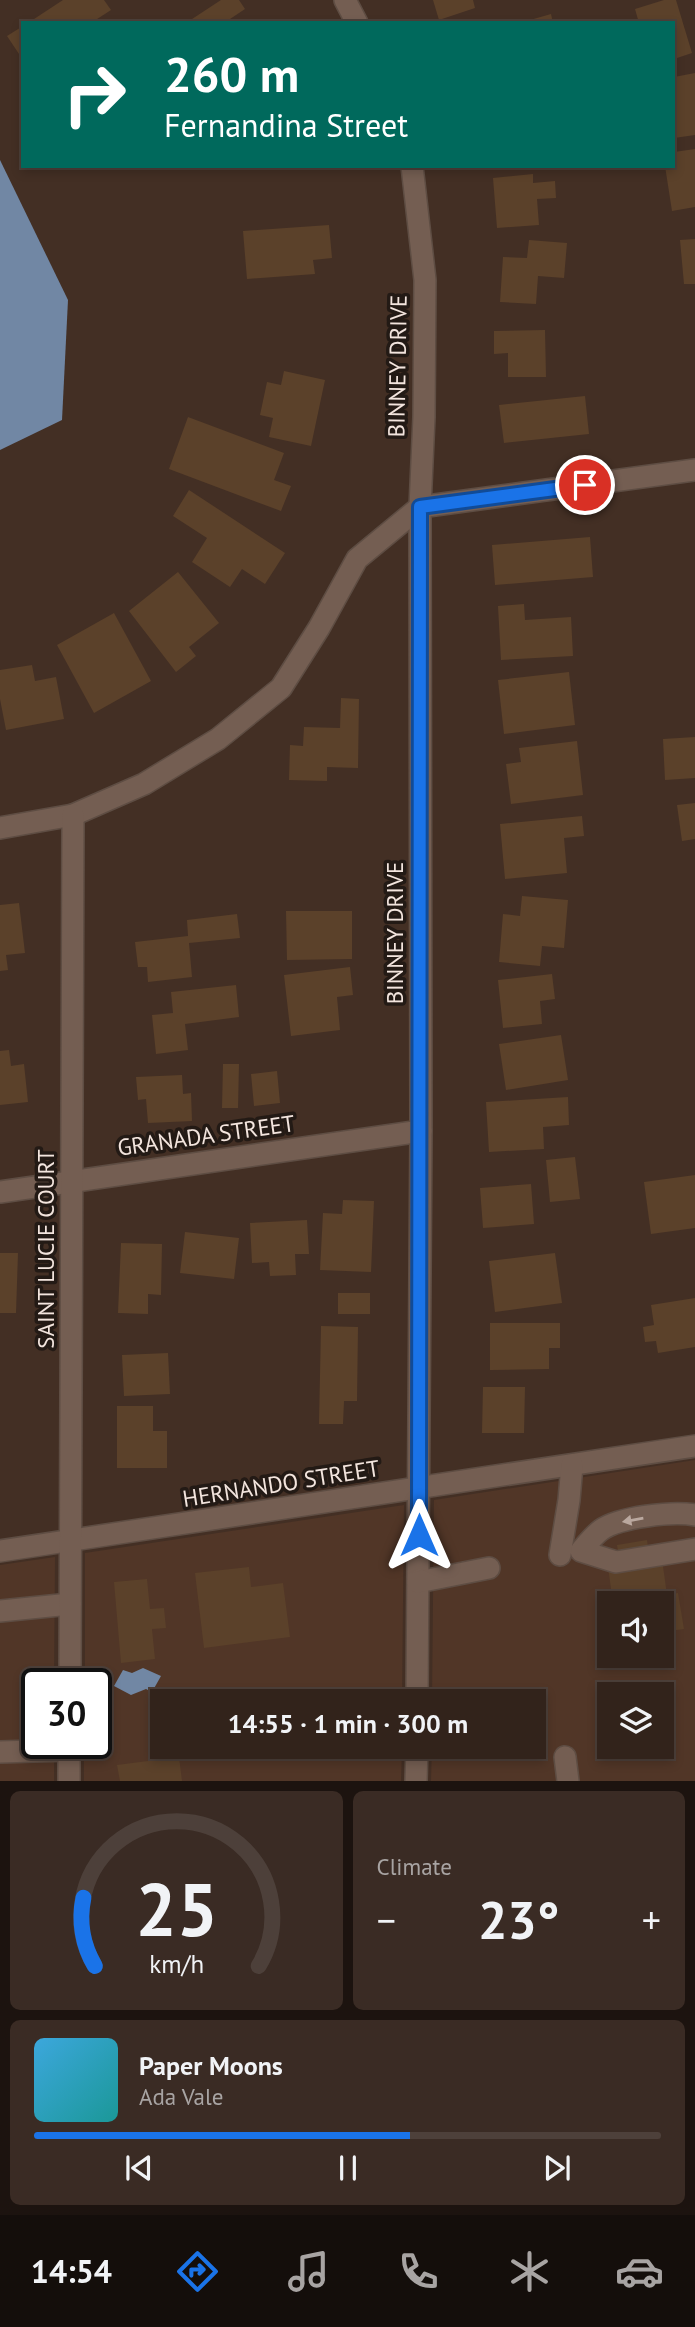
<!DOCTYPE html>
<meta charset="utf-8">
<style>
:root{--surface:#32231b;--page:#3a2b24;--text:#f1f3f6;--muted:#a8a4a3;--line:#4d403a;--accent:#1a73e8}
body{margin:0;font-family:"PT Sans",sans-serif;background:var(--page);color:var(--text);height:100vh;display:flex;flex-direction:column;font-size:26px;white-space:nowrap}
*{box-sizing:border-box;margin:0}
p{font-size:23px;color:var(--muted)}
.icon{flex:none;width:38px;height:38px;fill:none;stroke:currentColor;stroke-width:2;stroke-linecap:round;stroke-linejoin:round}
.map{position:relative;height:1781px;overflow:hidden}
.sheet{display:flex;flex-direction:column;gap:10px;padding:10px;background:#1c130f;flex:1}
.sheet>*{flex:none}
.banner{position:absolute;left:21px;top:21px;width:654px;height:147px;border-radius:0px;box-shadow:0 4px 10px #0003,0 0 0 2px var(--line);background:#00695c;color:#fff;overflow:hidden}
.buttons{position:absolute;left:597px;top:1591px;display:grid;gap:14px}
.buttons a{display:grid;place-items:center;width:77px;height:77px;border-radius:0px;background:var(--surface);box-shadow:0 4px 10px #0003,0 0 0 2px var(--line);font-size:35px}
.speed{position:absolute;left:21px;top:1668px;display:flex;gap:14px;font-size:35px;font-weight:700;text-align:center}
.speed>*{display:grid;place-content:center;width:91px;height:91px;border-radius:50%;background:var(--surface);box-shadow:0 4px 10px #0003,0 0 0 2px var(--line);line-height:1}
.speed .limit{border:4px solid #111;border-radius:10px;background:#fff;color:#111}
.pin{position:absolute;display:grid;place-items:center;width:60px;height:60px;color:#fff;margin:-30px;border:4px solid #fff;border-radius:50%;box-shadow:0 2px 7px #0007}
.me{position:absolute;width:77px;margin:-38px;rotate:0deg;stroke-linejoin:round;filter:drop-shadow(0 0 5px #0008)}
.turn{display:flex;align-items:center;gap:24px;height:147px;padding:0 28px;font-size:32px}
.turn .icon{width:91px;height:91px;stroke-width:2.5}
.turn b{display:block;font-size:49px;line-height:60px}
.big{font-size:52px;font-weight:700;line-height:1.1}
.sheet .card{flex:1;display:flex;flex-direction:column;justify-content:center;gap:10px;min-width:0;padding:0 24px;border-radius:10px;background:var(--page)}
.sheet .dial{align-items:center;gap:0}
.dial svg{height:182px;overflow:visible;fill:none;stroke:var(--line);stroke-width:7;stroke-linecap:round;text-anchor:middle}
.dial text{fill:var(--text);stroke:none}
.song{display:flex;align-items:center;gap:21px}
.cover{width:84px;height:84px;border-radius:10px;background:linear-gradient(135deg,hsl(200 70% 55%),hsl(180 70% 35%))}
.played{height:7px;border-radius:4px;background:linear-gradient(90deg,var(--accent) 60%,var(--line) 60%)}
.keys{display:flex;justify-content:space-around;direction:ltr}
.heat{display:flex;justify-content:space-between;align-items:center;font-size:38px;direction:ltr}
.sheet .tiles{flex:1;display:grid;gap:10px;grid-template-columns:1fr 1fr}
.card:last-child{grid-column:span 2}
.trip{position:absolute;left:150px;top:1689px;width:396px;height:70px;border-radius:0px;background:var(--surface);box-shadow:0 4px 10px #0003,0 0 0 2px var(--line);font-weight:700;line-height:70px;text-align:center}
.menu{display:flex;height:112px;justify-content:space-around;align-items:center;background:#140e0b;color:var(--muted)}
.menu .icon{width:49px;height:49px}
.menu .current{color:var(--accent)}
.menu b{font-size:32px;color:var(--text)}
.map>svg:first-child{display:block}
.built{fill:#513627;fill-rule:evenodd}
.water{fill:#7187a4}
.building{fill:#5b412a}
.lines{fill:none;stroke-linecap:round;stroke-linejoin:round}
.minor-casing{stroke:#5e4d43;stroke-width:24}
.minor{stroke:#745e52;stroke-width:21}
.oneway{fill:#baa89f}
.route-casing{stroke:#114b97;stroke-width:18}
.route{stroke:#1a73e8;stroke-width:12}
.labels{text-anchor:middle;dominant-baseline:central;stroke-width:7;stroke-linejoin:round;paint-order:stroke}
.street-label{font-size:23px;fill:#f3e5de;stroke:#231a15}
</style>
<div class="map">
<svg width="695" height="1781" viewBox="0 0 695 1781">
<rect width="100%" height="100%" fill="#432f24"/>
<!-- built -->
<g class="built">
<path d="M695 1460V1781H431L432 1747 534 1746V1701H432L434 1500ZM609 1603H662V1656H609ZM609 1694H662V1746H609Z"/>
<polygon points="404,1505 402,1701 163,1701 163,1746 402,1747 401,1781 84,1781 84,1743 96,1743 96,1684 85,1683 85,1553"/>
<polygon points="55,1557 54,1683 37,1684 37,1743 54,1743 54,1781 0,1781 0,1565"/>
</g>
<!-- water -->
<g class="water">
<polygon points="0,160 68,300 62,420 0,450"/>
<polygon points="143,1668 161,1676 152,1692 146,1689 131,1695 114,1686 123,1670 132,1673"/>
</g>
<!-- building -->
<g class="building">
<polygon points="63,0 104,0 111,10 91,23 28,23"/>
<polygon points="221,0 239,0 245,9 230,19 233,23 186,23"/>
<polygon points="433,0 473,0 475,8 439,20"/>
<polygon points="664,0 676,0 692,53 674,59 674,23 639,23 635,9"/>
<polygon points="551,14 553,23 523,23 523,22"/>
<polygon points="23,26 23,60 7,36"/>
<polygon points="695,73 695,135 674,138 674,77"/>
<polygon points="695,149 695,207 672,211 665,166 674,166 674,152"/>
<polygon points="533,174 533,183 555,181 556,198 537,199 539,225 497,228 493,178"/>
<polygon points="329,225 332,258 313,260 315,274 247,279 243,231"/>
<polygon points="695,239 695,284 684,284 680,240"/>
<polygon points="529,240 567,243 564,278 538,276 536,304 500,302 503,257 527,258"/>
<polygon points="545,330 546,377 508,377 508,353 494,354 494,331"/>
<polygon points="284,371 325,380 311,446 269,437 273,418 260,415 267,382 281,385"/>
<polygon points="585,396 589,434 504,443 499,405"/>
<polygon points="188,417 284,453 274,480 291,486 281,511 169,469"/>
<polygon points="189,490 285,553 265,584 242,569 230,587 192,562 207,538 173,516"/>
<polygon points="590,537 593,577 495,585 492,545"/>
<polygon points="178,572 219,623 189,647 196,656 176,672 129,611"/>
<polygon points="524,604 525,620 571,617 573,656 501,660 498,606"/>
<polygon points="114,613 151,681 94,713 57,645"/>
<polygon points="32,665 35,681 56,677 64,719 6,730 0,699 0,670"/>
<polygon points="569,672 575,725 504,734 498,680"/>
<polygon points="341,698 359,699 358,768 327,767 327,781 289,780 290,745 303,746 304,727 340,728"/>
<polygon points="695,737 695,778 665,780 663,739"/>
<polygon points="577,741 583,795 511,804 506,764 521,762 519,748"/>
<polygon points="695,803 695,839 682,841 677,805"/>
<polygon points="582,816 584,836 564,838 567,873 505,879 500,824"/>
<polygon points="522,896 568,900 564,948 542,946 540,966 499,962 503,914 520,916"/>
<polygon points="19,903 25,953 6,955 8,970 0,971 0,905"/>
<polygon points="286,911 352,911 352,959 287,960"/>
<polygon points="237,914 240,938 189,943 192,977 148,982 147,967 138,967 135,942 188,936 187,920"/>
<polygon points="350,967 353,995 337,997 340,1030 291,1036 284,975"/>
<polygon points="552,974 555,999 540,1001 542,1024 503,1028 498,980"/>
<polygon points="236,985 239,1017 185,1024 188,1050 156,1054 152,1015 173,1013 171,992"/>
<polygon points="561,1035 568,1080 506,1090 499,1044"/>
<polygon points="9,1050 11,1066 24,1064 28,1102 0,1105 0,1051"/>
<polygon points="223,1064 239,1064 238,1108 222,1108"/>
<polygon points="277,1071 280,1103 254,1106 251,1074"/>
<polygon points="182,1075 183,1094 191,1093 192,1121 148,1123 146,1099 138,1100 136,1077"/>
<polygon points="568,1097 569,1125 543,1127 544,1149 489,1152 486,1102"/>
<polygon points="575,1157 580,1199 550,1202 546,1160"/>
<polygon points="695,1175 695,1228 651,1234 644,1182"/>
<polygon points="531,1184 534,1224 483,1228 480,1188"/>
<polygon points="343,1200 374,1201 371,1272 320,1270 323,1213 342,1214"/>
<polygon points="307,1220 309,1254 295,1254 296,1275 270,1276 269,1262 252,1263 250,1223"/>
<polygon points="185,1232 239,1238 234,1279 180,1273"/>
<polygon points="121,1243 162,1244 161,1295 148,1294 148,1314 118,1313"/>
<polygon points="0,1253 18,1253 16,1313 0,1313"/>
<polygon points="555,1253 562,1303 495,1312 489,1261"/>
<rect x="338" y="1293" width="32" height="21"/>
<polygon points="695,1298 695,1347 658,1353 656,1341 645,1342 643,1327 654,1325 651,1305"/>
<polygon points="490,1323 560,1323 560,1348 549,1348 549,1369 490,1370"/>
<polygon points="321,1326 358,1327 357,1401 344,1401 343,1424 319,1424"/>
<polygon points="168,1353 170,1394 124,1396 122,1355"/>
<polygon points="483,1387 525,1387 524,1433 482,1433"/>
<polygon points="117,1406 153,1406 153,1431 167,1431 167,1468 117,1468"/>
<polygon points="647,1540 650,1561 662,1559 667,1595 678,1593 684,1629 662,1632 662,1603 613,1603 608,1567 620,1565 617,1545"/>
<polygon points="249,1567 251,1587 283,1583 290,1637 204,1648 195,1573"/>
<polygon points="147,1579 150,1609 164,1608 166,1628 152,1629 155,1659 121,1663 114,1582"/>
<polygon points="179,1757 182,1781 120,1781 117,1765"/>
</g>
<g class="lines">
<defs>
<g id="minor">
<polyline points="345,0 357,23"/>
<polyline points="412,166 425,280 424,417 420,507 421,1131 417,1701"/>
<polyline points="0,828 73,815 144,784 218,739 281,688 319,628 357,559 420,507 695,470"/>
<polyline points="0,1192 421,1131"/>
<path d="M695 1515C673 1511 619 1517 601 1530 593 1536 587 1544 581 1551L616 1562 695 1549"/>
<polyline points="0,1551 695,1446"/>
<polyline points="560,1555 569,1500 572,1465"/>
<polyline points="418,1582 489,1568"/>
<polyline points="0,1611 70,1604"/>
<polyline points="70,1684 73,815"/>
<polyline points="0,1752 69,1750"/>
<polyline points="565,1757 568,1781"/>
<polyline points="69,1781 69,1743"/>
<polyline points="416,1781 417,1746"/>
</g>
</defs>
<!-- minor casing -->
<use href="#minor" class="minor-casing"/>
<!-- minor -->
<use href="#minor" class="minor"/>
</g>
<!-- one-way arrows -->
<defs><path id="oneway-solid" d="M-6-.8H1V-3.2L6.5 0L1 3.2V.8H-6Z" transform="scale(1.75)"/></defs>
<use class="oneway" href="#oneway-solid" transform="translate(633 1520) rotate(170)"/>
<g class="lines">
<defs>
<polyline id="route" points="419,1535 420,507 585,485"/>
</defs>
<!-- route casing -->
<use href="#route" class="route-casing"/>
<!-- route -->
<use href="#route" class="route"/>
</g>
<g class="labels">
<!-- street labels -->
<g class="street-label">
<text transform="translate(397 366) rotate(-89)">BINNEY DRIVE</text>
<text transform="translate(394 933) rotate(-90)">BINNEY DRIVE</text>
<text transform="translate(206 1135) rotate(-8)">GRANADA STREET</text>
<text transform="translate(45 1249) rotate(-90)">SAINT LUCIE COURT</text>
<text transform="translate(281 1483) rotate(-9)">HERNANDO STREET</text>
</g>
</g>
</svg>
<div class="buttons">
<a><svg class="icon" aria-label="sound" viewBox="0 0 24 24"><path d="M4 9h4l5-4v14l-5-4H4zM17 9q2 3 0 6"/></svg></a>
<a><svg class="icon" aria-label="layers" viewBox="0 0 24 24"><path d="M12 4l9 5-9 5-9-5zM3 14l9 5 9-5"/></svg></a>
</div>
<div class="speed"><div class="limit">30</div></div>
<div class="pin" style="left:585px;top:485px;background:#d93025"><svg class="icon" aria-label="arrive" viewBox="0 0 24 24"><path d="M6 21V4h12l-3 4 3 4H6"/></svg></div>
<svg class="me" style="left:419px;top:1535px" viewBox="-20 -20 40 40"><path d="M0-17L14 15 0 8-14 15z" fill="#1a73e8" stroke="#fff" stroke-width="4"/></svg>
<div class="trip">14:55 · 1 min · 300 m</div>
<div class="banner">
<div class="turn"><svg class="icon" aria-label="right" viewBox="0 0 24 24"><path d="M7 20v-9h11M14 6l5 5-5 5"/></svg><div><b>260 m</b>Fernandina Street</div></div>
</div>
</div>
<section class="sheet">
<div class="tiles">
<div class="card dial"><svg viewBox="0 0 100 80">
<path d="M14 69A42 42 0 1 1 86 69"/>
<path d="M14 69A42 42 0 0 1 9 39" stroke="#1a73e8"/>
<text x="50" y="56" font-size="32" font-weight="700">25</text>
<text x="50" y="72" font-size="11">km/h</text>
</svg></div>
<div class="card"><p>Climate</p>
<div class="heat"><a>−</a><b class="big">23°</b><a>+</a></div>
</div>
<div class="card">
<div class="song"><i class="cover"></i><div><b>Paper Moons</b><p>Ada Vale</p></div></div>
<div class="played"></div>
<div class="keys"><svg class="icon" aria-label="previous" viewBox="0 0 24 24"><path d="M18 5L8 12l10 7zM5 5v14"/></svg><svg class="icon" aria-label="pause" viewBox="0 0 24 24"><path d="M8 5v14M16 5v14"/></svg><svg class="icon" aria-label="next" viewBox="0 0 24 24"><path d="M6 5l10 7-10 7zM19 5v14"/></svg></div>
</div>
</div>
</section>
<nav class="menu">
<b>14:54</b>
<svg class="icon current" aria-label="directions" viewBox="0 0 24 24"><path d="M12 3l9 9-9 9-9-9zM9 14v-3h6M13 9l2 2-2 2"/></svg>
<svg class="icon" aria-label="music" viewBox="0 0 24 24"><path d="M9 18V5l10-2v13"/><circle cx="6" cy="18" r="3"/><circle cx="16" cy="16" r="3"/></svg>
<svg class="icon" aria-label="phone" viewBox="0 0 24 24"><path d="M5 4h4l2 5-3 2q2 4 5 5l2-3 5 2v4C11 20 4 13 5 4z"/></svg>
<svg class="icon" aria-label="climate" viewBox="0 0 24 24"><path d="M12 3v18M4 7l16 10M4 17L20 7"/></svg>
<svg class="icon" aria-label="car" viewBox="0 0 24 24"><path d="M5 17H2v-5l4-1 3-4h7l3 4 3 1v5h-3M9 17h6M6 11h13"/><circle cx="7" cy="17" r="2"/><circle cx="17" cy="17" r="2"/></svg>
</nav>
